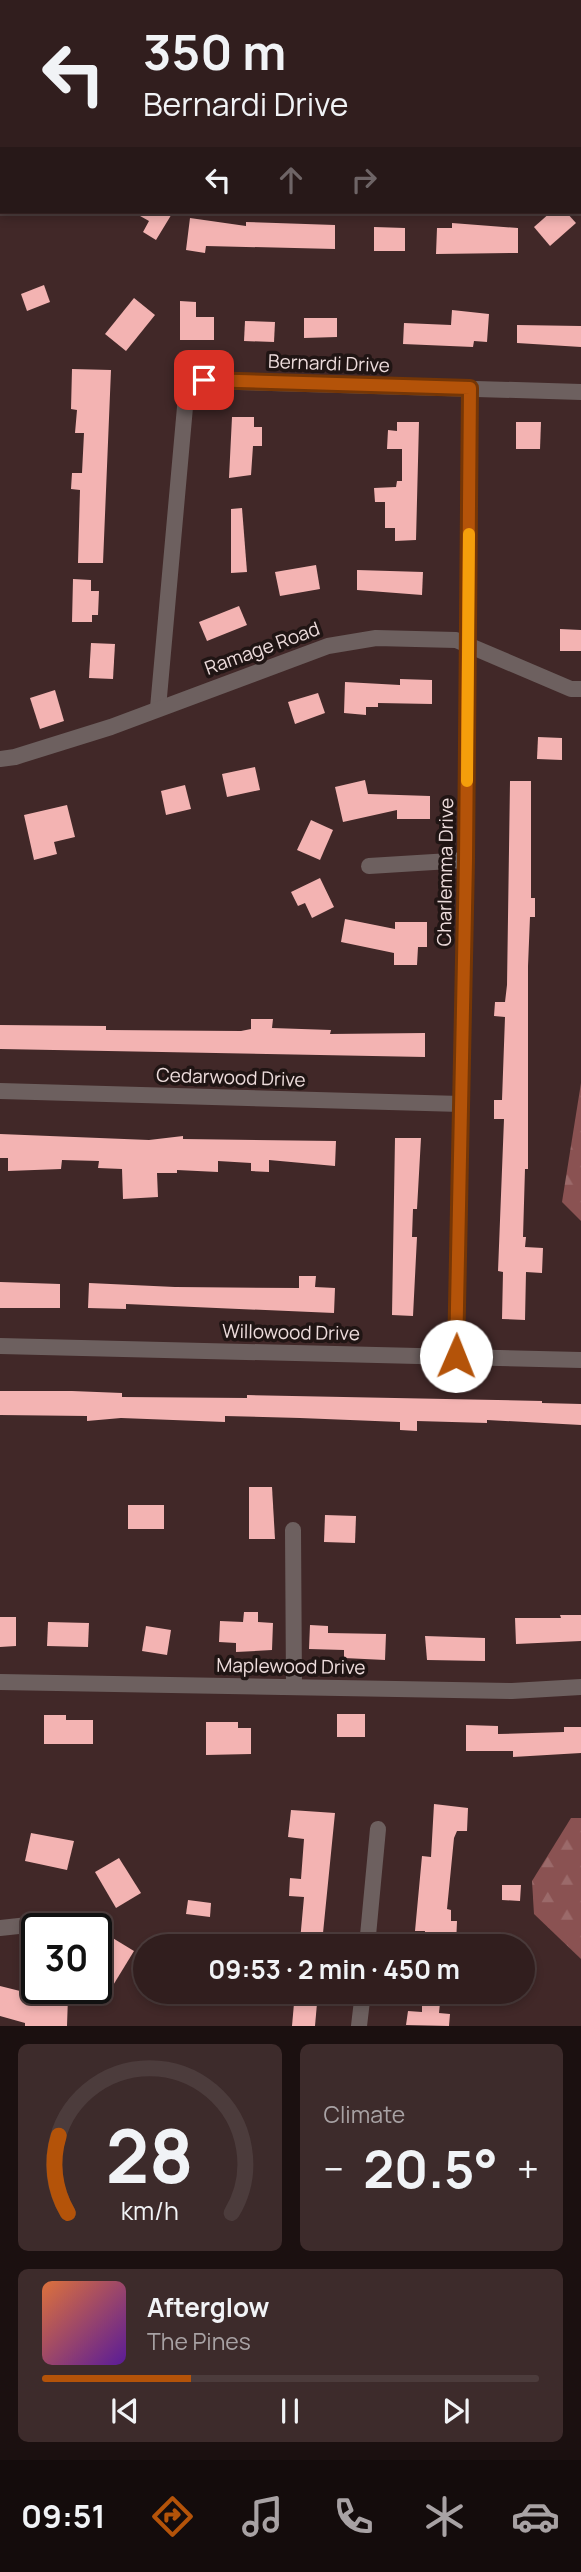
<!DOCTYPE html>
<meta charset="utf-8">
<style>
:root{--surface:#311e1e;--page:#3d2b2b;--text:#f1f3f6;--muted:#a8a2a4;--line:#4c3c3c;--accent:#b45309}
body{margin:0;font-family:Manrope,sans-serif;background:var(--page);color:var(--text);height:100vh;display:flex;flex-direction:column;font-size:26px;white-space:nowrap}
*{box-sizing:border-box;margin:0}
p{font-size:23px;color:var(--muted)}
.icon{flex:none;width:38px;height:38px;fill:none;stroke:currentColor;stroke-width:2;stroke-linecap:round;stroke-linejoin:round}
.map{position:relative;height:2026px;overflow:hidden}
.details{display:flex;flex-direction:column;gap:18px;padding:18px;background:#1b1010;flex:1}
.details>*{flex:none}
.banner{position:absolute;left:0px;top:0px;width:581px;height:214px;box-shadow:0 4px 10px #0003,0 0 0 2px var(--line);background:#311e1e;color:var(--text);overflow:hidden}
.speed{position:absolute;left:21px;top:1913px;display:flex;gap:14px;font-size:35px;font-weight:700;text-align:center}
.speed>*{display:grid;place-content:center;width:91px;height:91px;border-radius:50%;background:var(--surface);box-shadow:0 4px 10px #0003,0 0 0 2px var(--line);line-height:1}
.speed .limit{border:4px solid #111;border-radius:10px;background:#fff;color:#111}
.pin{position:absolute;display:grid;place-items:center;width:60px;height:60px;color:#fff;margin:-30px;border-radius:14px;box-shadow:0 4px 10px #0006}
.me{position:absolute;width:77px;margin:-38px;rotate:1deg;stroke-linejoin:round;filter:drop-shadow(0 0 5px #0008)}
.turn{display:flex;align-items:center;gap:24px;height:147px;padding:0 28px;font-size:32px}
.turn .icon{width:91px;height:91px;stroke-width:2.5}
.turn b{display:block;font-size:49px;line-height:60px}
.lanes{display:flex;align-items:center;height:66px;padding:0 28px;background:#0003;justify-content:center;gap:35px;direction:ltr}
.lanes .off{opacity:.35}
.big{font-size:52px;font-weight:700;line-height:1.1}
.details .card{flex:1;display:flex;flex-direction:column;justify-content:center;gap:10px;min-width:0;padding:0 24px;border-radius:10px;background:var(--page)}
.details .dial{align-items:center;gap:0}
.dial svg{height:182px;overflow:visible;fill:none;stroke:var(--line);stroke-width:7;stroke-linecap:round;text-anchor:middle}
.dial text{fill:var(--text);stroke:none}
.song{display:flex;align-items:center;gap:21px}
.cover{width:84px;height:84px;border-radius:10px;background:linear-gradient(135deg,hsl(20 70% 55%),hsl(270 70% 35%))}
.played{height:7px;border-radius:4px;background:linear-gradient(90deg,var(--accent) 30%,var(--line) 30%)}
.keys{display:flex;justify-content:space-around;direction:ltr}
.heat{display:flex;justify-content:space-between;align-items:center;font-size:38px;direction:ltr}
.details .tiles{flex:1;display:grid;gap:18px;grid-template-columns:1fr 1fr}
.card:last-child{grid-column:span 2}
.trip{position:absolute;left:133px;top:1934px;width:402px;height:70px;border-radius:35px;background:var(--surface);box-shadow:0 4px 10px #0003,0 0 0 2px var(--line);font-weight:700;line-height:70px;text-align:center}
.tabs{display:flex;height:112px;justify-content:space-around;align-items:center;background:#140c0c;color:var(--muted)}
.tabs .icon{width:49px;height:49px}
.tabs .on{color:var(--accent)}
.tabs b{font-size:32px;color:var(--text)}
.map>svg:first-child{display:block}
.forest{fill:url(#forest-firs)}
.building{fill:#f3b3b2}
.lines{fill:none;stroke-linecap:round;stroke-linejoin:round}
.street{stroke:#6d605f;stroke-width:16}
.route-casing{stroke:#753606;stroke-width:18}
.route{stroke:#b45309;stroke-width:12}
.slow{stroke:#f59e0b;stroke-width:12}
.labels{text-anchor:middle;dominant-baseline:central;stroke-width:7;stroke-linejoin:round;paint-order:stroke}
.street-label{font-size:19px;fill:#eddcdc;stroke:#201514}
</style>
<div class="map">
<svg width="581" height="2026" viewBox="0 0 581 2026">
<defs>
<pattern id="forest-firs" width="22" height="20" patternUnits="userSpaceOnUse" patternTransform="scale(1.75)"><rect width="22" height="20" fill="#8a5252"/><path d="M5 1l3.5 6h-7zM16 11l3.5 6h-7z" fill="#9b6a6a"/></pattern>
</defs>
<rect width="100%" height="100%" fill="#412828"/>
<!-- forest -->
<g class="forest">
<polygon points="175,0 415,0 415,2 177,2"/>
<polygon points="581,1083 581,1221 562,1202"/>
<polygon points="571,1818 581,1818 581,1959 534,1914 532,1881"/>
</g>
<!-- building -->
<g class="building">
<polygon points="133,212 173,212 156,240 143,232 149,221"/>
<polygon points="551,212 566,212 576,223 550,246 534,227"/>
<polygon points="190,218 246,226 246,222 335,225 335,249 206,246 205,253 186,250"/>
<polygon points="452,223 518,228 518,253 436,254 437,228 452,228"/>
<polygon points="374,227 405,228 405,251 374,251"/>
<polygon points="44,285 50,302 27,311 21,294"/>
<polygon points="134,298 155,315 126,351 105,334"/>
<polygon points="180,301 196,302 196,317 214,317 214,340 180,340"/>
<polygon points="452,310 489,314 487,342 474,341 473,347 403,344 404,323 451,325"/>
<polygon points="304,318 337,318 337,337 304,338"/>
<polygon points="245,321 275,322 274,342 244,341"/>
<polygon points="517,325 581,326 581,347 517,343"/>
<polygon points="72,369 111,370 103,563 78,563 80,490 71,489 72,473 82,473 84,433 75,433 77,410 71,409"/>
<polygon points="232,417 254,417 254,427 262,427 262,446 253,446 251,475 229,478"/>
<polygon points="397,422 419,422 416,540 395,541 395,528 385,528 385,502 375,502 374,488 396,487 397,481 402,481 402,449 387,449 388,430 397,431"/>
<polygon points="516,422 541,422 540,449 516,449"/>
<polygon points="242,508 247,572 231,573 231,509"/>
<polygon points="316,565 320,589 280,596 275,572"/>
<polygon points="357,570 423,572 422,595 357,590"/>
<polygon points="73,579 91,580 91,591 99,591 98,615 92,615 92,622 72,622"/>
<polygon points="239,606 247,625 207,641 199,622"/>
<polygon points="560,629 581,630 581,651 560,651"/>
<polygon points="91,643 115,644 113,679 89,678"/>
<polygon points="400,679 432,680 432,704 378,703 378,707 366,707 366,715 344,713 345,682 400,685"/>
<polygon points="55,690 64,721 40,729 30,698"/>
<polygon points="318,693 325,713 295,724 288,702"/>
<polygon points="538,737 562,738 562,760 537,759"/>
<polygon points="255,767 260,790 227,797 222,774"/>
<polygon points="365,780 368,794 430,796 430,819 397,819 397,810 343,822 335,787"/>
<polygon points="510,781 531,781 531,898 535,898 535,917 530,917 528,966 528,1169 525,1169 523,1237 526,1237 525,1247 543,1248 542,1273 526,1272 525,1320 502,1319 503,1272 498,1271 504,1119 494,1119 494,1100 502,1100 505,1017 494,1016 495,1002 505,1002 507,985"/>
<polygon points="185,785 191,809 166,815 161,791"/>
<polygon points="67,805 75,837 54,842 57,854 34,860 24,815"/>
<polygon points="311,820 333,830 320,860 297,850"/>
<polygon points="320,878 334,907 312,918 305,903 298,906 291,892"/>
<polygon points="345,919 395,929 395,922 427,922 427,947 418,947 417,965 394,965 394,953 341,942"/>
<polygon points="251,1019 273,1019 272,1028 331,1030 330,1034 425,1033 425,1057 0,1049 0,1025 106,1026 106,1030 241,1031 251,1029"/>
<polygon points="0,1134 149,1140 183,1136 183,1139 336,1141 335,1166 269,1160 269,1172 251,1171 251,1163 218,1161 218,1172 177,1170 177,1173 157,1173 158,1197 123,1199 122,1169 98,1168 99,1161 62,1160 61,1169 8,1171 8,1158 0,1158"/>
<polygon points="395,1138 421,1138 417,1209 413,1209 412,1237 417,1237 413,1316 392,1315"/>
<polygon points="299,1276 316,1276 315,1287 335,1288 334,1313 126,1304 126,1309 88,1308 89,1283 175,1287 299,1288"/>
<polygon points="0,1282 60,1284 60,1308 0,1308"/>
<polygon points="0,1391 72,1391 122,1393 122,1397 247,1398 247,1395 542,1401 542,1403 581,1404 581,1425 487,1420 487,1423 417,1421 417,1431 400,1430 400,1422 300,1418 225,1416 225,1422 121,1418 87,1421 87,1416 0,1415"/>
<polygon points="249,1487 272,1487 275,1539 249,1539"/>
<rect x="128" y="1505" width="36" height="24"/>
<polygon points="325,1515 356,1516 355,1543 324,1542"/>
<polygon points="244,1612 258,1612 258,1622 273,1623 272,1650 236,1652 236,1643 219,1642 220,1621 243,1622"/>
<polygon points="560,1615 581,1615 581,1641 516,1644 515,1618 561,1618"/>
<polygon points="0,1617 16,1617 16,1646 0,1647"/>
<polygon points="48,1622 89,1623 88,1647 47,1646"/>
<polygon points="310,1625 328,1626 328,1633 386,1634 385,1660 344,1658 344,1650 309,1649"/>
<polygon points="146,1626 171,1630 167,1655 142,1651"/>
<polygon points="425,1636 485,1638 485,1661 427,1660"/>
<rect x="337" y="1714" width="28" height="23"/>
<polygon points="44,1715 66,1715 66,1720 93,1720 93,1744 44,1744"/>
<polygon points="206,1722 238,1722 238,1728 251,1728 251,1754 206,1755"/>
<polygon points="466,1725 498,1726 498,1734 564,1732 564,1727 581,1727 581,1753 513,1757 513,1751 466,1751"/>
<polygon points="434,1804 468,1808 467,1831 457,1831 454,1838 447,1909 451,1910 451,1921 457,1921 456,1945 424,1943 425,1931 415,1931 422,1856 431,1857"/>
<polygon points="291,1810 335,1813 322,1943 300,1941 304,1897 289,1896 290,1878 301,1879 304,1839 288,1837"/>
<polygon points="31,1833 74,1841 67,1870 25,1861"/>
<polygon points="119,1858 141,1893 116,1908 95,1872"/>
<polygon points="502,1885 521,1885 520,1901 502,1900"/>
<polygon points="188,1900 211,1903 210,1917 186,1914"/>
<polygon points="111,1937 134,1951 112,1987 96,1977 96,1960"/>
<polygon points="0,1986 36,1995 36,1988 59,1988 59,1997 68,1997 67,2026 25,2026 25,2023 0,2016"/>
<polygon points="295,1992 318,1992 315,2026 292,2026"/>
<polygon points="422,1992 441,1992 439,2013 450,2014 449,2026 406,2025 408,2011 422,2012"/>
</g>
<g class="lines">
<!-- street -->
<g class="street">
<polyline points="506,0 506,2"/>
<polyline points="158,708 186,396 193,384 204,381 581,392"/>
<polyline points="0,759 15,757 111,727 328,646 376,638 456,640 571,689 581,689"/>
<polyline points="369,866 466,860"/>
<polyline points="0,1091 461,1104"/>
<polyline points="0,1346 581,1360"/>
<polyline points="456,1356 466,860 470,389"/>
<polyline points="293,1530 294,1687"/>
<polyline points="0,1682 512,1691 581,1687"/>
<polyline points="0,1928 46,1923"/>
<polyline points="367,1946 378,1829"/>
<polyline points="359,2026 363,1992"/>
</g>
</g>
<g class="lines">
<defs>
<polyline id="route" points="204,380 470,388 466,860 456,1356"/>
</defs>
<!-- route casing -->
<use href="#route" class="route-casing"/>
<!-- route -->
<use href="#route" class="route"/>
<!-- slow -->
<polyline class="slow" points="467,781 469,534"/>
</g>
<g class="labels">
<!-- street labels -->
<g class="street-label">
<text transform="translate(329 363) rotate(2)">Bernardi Drive</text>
<text transform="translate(262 648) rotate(-20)">Ramage Road</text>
<text transform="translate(445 872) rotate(-89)">Charlemma Drive</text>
<text transform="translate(231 1077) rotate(2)">Cedarwood Drive</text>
<text transform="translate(291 1332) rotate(1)">Willowood Drive</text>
<text transform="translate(291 1666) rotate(1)">Maplewood Drive</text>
</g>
</g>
</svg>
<div class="speed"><div class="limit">30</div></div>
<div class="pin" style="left:204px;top:380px;background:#d93025"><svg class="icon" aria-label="arrive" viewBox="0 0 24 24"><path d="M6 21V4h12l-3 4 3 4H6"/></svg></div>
<svg class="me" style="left:456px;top:1356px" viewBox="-20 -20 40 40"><circle r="19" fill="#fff"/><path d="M0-13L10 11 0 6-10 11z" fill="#b45309"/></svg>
<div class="trip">09:53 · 2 min · 450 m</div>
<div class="banner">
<div class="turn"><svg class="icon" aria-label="left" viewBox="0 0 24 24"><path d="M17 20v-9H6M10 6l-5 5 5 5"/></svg><div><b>350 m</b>Bernardi Drive</div></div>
<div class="lanes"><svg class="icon" aria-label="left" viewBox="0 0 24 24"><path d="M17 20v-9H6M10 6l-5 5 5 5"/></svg><svg class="icon off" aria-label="ahead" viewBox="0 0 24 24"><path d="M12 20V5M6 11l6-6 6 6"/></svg><svg class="icon off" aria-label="right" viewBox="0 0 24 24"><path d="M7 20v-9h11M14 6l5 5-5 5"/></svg></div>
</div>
</div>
<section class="details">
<div class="tiles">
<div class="card dial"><svg viewBox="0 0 100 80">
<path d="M14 69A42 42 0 1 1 86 69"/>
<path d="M14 69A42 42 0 0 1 10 35" stroke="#b45309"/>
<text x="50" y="56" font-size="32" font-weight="700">28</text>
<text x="50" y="72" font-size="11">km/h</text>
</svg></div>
<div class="card"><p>Climate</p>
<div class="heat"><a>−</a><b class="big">20.5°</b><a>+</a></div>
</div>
<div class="card">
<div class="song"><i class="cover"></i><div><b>Afterglow</b><p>The Pines</p></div></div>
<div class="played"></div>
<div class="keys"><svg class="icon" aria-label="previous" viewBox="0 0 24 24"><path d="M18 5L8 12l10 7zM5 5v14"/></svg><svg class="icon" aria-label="pause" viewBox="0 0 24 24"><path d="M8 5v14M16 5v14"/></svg><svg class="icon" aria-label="next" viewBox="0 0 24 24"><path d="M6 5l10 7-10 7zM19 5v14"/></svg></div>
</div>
</div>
</section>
<nav class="tabs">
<b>09:51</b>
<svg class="icon on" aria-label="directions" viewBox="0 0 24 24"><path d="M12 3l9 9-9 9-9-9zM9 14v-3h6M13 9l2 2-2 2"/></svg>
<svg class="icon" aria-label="music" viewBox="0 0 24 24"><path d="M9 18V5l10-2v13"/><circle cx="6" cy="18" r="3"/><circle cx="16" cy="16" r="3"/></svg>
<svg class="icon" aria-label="phone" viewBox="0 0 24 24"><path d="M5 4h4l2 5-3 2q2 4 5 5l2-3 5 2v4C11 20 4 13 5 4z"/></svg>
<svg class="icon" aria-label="climate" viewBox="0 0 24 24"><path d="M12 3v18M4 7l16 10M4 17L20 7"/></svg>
<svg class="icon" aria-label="car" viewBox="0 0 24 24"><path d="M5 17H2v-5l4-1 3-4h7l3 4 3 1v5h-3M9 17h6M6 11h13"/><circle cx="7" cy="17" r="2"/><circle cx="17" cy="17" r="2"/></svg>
</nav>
